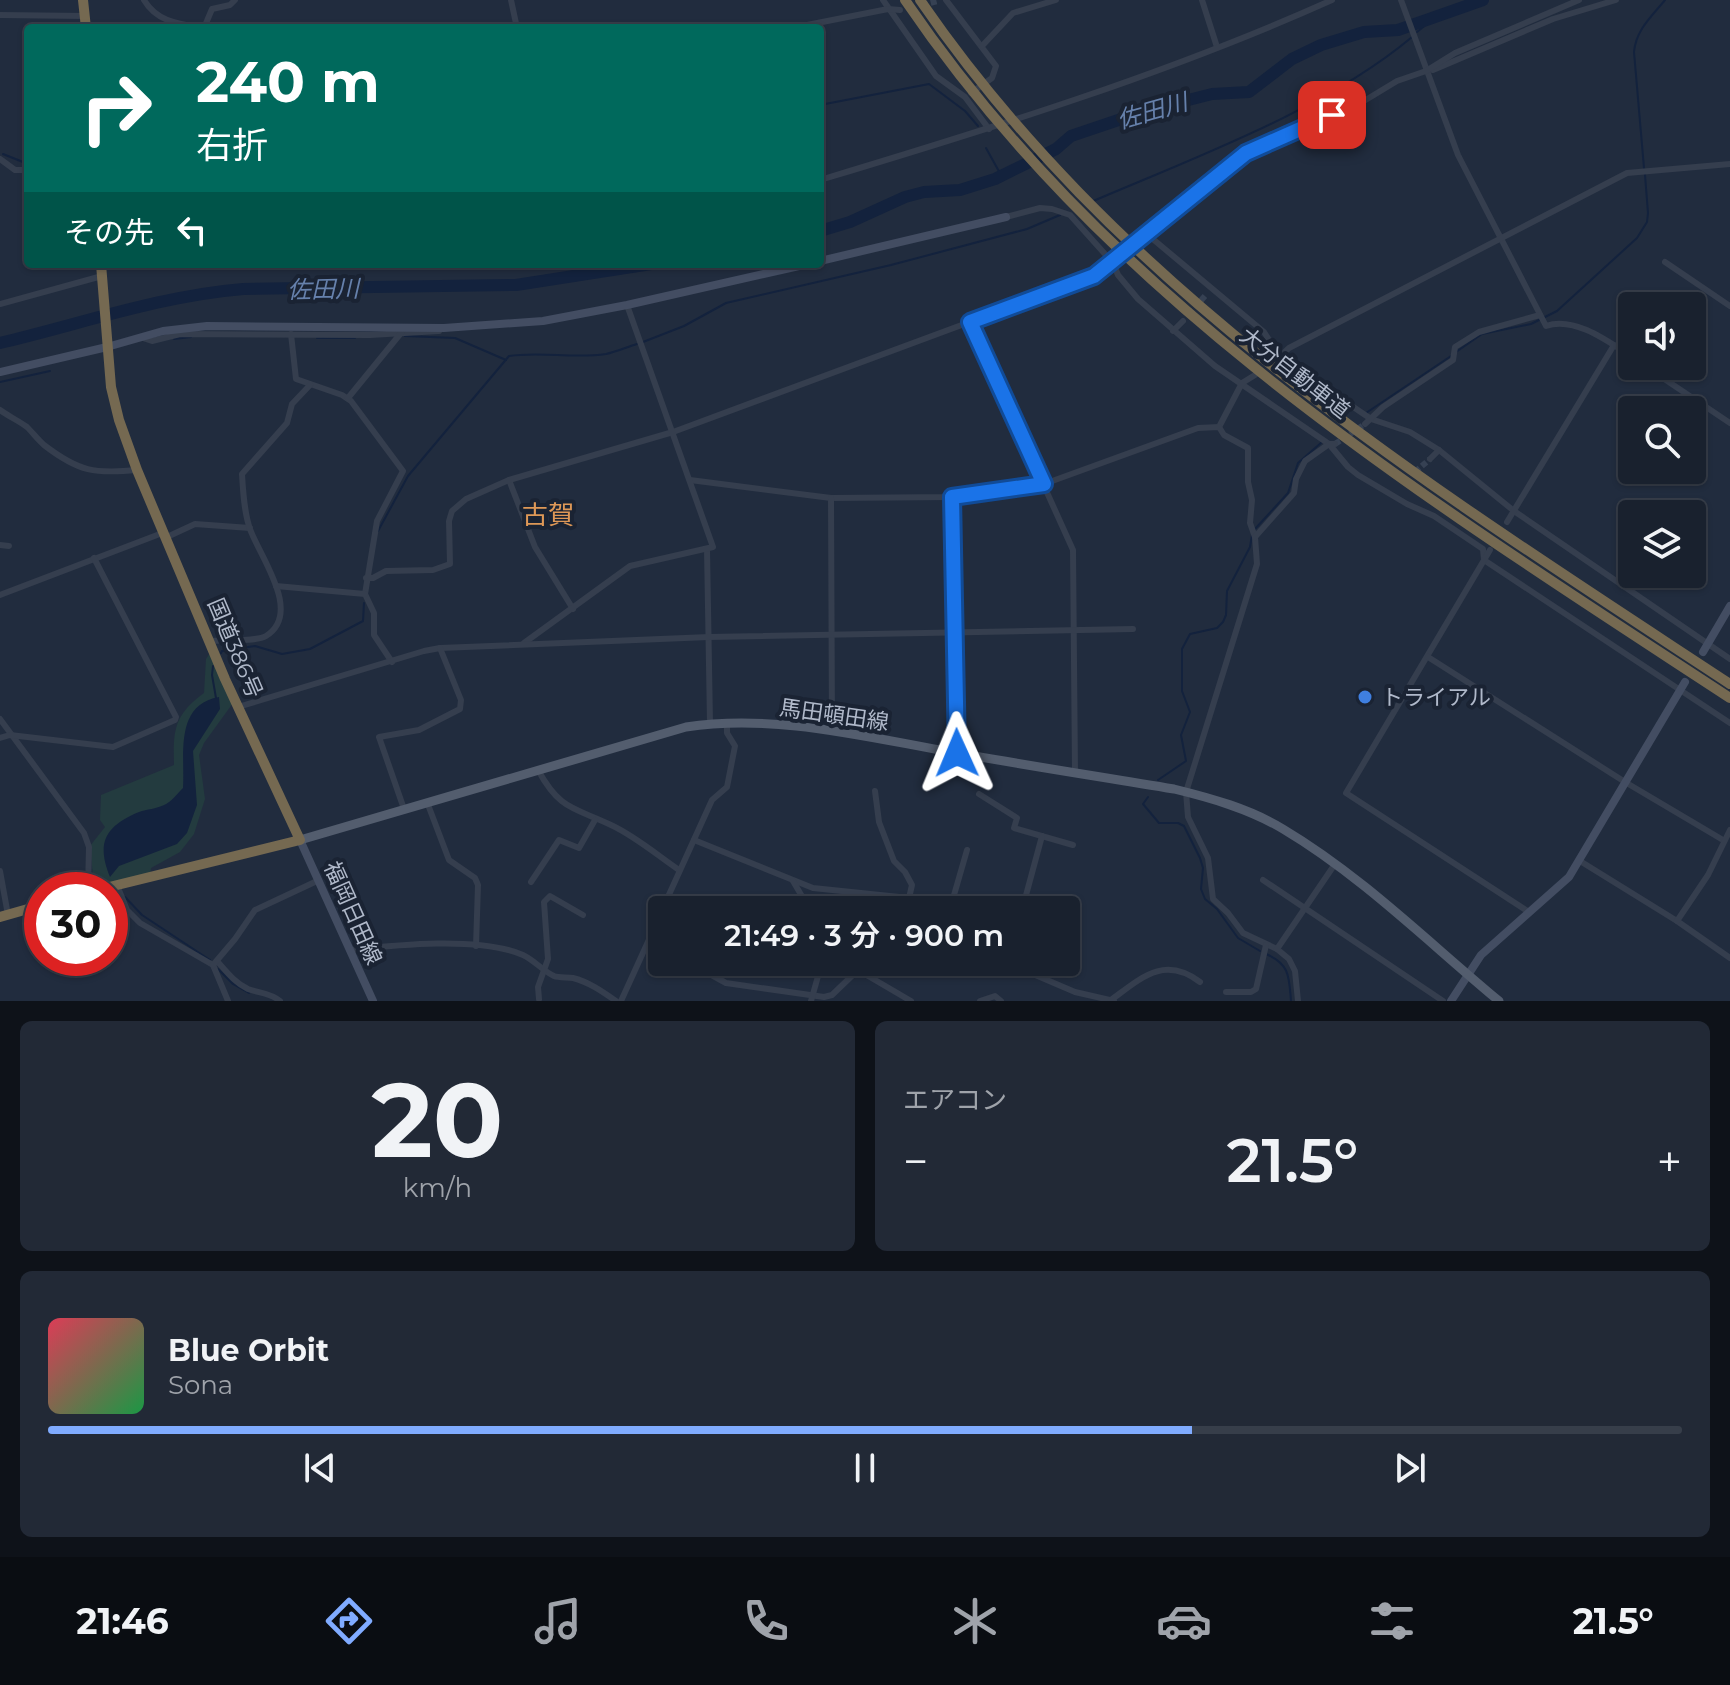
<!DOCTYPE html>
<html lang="ja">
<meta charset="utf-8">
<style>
:root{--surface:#19212e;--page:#222936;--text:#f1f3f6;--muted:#9fa3aa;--line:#373e4a;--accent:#80abff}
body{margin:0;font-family:Montserrat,"Noto Sans JP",sans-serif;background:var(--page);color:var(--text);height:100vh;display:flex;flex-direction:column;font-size:30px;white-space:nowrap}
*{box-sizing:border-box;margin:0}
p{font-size:26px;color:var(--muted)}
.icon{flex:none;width:44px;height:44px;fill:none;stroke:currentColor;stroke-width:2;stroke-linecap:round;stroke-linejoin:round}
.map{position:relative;height:1001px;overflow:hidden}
.drawer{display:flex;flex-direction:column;gap:20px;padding:20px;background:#0e1219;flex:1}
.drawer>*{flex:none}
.top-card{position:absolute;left:24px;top:24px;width:800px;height:244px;border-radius:8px;box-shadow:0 2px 6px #0004,0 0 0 2px var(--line);background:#00695c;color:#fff;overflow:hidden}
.fabs{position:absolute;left:1618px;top:292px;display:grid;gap:16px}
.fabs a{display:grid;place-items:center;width:88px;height:88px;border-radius:8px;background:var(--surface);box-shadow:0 2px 6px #0004,0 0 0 2px var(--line);font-size:40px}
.speed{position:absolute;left:24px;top:872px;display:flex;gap:16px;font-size:40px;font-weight:700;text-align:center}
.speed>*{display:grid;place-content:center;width:104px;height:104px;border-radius:50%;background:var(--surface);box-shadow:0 2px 6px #0004,0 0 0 2px var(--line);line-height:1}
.speed .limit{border:12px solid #d22;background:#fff;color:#111}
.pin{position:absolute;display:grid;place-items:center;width:68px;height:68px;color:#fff;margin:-34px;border-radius:16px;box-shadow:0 4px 12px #0006}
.me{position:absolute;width:88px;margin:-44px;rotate:359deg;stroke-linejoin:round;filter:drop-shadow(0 0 6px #0008)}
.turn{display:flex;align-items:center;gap:28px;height:168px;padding:0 40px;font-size:36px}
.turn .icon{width:104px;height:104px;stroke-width:2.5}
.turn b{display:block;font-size:56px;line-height:68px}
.then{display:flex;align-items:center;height:76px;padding:0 40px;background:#0003;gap:16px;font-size:30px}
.big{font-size:60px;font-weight:600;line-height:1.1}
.drawer .widget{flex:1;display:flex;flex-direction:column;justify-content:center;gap:12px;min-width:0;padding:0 28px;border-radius:12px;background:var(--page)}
.drawer .dial{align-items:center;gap:0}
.dial b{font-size:104px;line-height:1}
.song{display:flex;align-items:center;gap:24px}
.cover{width:96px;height:96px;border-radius:12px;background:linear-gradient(135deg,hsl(350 70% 55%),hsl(140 70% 35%))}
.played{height:8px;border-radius:4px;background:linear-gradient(90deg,var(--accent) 70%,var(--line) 70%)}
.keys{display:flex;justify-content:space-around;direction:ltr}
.heat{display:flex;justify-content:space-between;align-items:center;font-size:44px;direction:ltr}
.drawer .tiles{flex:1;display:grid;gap:20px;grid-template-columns:1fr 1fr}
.widget:last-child{grid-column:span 2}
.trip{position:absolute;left:648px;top:896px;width:432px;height:80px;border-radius:8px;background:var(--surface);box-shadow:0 2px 6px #0004,0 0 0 2px var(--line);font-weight:600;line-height:80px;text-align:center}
.tab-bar{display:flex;height:128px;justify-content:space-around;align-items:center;background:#0a0d12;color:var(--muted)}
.tab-bar .icon{width:56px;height:56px}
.tab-bar .current{color:var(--accent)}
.tab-bar b{font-size:36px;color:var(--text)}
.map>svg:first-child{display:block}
.green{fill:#233b3f}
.water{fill:#13223d}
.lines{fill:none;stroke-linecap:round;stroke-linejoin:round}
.stream{stroke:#13223d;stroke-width:2}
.river{stroke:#13223d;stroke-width:12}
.street-tunnel{stroke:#364153;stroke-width:6;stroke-dasharray:6 3;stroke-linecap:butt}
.street{stroke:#353e4e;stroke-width:6}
.secondary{stroke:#434d62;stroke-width:8}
.primary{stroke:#535d6e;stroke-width:9}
.highway{stroke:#756951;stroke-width:10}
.route-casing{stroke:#114b97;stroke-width:20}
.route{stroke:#1a73e8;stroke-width:14}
.shop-dot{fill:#3f7fe0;stroke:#1a2333;stroke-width:3}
.labels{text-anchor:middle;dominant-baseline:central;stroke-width:8;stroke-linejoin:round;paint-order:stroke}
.street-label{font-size:22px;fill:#b0b9ca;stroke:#1a2333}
.poi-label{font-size:22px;fill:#b0b9ca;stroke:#1a2333;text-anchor:start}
.water-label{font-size:24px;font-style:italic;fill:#6681ac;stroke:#1a2333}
.quarter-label{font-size:26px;fill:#de9857;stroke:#1a2333}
</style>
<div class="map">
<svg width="1730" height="1001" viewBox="0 0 1730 1001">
<rect width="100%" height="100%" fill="#212c3e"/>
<!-- green -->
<path class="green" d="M210 653 233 703 204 743 199 755 205 799 194 834 180 852 151 868 150 875 94 887 90 846 105 827 100 820 101 795 174 765C173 730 174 715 204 693L206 659Z"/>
<!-- water -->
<path class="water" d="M219 697 220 709 193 751 197 805 187 833 177 844 119 866 110 877C96 843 105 826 139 812 147 809 156 809 164 805 171 802 177 794 183 788 185 755 174 705 219 697Z"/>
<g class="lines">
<!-- stream -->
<g class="stream">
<polyline points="1417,32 1433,19"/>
<polyline points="820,105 929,84 965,111 978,126"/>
<polyline points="986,148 1001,175"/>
<polyline points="3,154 28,164"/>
<path d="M1644 168 1634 52C1636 30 1651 17 1665 0"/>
<path d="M1091 202C1196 157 1325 110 1412 37"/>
<polyline points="405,336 455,338 506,360"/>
<polyline points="317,338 355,338"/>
<polyline points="174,339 191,337"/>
<polyline points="643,342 684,326 726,303 891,265 1027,229 1060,215"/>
<polyline points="1456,352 1482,334 1531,324 1557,311 1637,238 1647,222 1648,213 1645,175"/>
<polyline points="0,382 50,371"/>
<polyline points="1366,413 1451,356"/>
<polyline points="1255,529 1288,493 1298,463 1322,442"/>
<path d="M378 531 408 476 509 356C541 351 573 359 606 354 616 352 627 347 637 344"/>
<polyline points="221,653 222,651 255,646 282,654 310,649 363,621 364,603"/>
<polyline points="213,666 212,675 216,698"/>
<polyline points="1158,780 1186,761 1181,735 1190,712 1182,691 1182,649 1190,634 1217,628 1223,622 1226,615 1227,591 1250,547 1252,535"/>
<polyline points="1148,797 1143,804 1159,823 1178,823 1184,826 1200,858 1203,868 1201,889 1205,899 1217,909 1238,938 1260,951"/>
<polyline points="125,897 142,915 210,960"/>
<path d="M1266 954C1290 964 1289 977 1291 1001"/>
<polyline points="218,969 233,984 249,993"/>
</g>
<!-- river -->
<g class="river">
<polyline points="820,231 850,222 905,197 924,192 960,190 995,179 1056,149 1071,136 1145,111 1212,94 1249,92 1292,59 1321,45 1364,32 1398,30 1483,0"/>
<path d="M0 343C81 324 159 296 243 289L516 285 651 264"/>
</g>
<!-- street-tunnel -->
<g class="street-tunnel">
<polyline points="922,5 938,1"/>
<polyline points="1189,314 1205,296"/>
<polyline points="1335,444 1365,424"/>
<polyline points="1415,472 1430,459"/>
</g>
<!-- street -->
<g class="street">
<path d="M144 0C157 22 179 24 202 28"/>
<polyline points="511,0 517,28"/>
<polyline points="883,0 936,76 965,97 989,129"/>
<polyline points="946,0 996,66 992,78 971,93"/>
<polyline points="1202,0 1217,47"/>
<path d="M1401 0 1458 155 1546 326C1575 316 1609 342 1632 357"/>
<polyline points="0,15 86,16"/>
<polyline points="204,28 212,9 230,5 235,0"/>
<polyline points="792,28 888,9 900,10"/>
<polyline points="982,46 1013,13 1056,0"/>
<polyline points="1433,70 1553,19 1616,0"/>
<polyline points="0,159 15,170 28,170"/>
<path d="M820 180C993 128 1167 74 1332 0"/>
<polyline points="1006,217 1040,208 1052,209 1070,215 1113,263 1118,275 1138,299 1215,366 1329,444 1348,467 1358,475 1407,504 1434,516 1483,549 1484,560 1730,723"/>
<polyline points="1148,235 1264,332 1280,357 1371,419 1410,432 1439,450 1514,511 1730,659"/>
<polyline points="1134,246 1251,150 1359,104 1397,81 1426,71 1455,53 1579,0"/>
<polyline points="1665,262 1730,306"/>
<polyline points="0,304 102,276"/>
<polyline points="970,322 1073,550 1075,772"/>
<polyline points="1173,331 1183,321"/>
<polyline points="291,334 296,379 342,395 351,401 403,471 377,521 365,594 374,613 374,635 392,662"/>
<polyline points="140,337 152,341 180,334 370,335 439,331"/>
<polyline points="1276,360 1289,348 1627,173 1730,164"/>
<polyline points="1645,366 1730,423"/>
<polyline points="348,398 401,333"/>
<path d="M0 410C8 416 19 421 27 427 33 433 38 440 44 445 79 472 95 474 137 470"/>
<polyline points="1365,424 1383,407 1453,360 1455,347 1479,332 1540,315"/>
<polyline points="1219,427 1242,383 1255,375"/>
<polyline points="1430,459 1439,450"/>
<polyline points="509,480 535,547 573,609"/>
<polyline points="690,480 831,498 952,497 1044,484 1198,428 1219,427 1224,435 1248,448 1248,482 1252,500 1250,523 1255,537 1257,564 1186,792 1188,817 1208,858 1213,899 1228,913 1243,933 1277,949 1289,959 1295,971 1298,1001"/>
<polyline points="952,497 957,753"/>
<polyline points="831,498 832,731"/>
<polyline points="1507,522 1614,345"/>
<polyline points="167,537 195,524 250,528"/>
<polyline points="1255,537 1294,493 1296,479 1305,461 1329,444 1335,444"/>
<polyline points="0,545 9,546"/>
<polyline points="707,549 710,723"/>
<polyline points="1490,550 1346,793 1529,912"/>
<polyline points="366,578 373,578 386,571 433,570 450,564 449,521 452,511 466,499 509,480 673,432 1094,276 1125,253"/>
<polyline points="276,586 365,594"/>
<polyline points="0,595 165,532"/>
<path d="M210 641C222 640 256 642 266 636 303 613 260 557 250 529 244 512 243 491 242 474L287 423 292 404 310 385"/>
<polyline points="524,643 630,566 713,547 627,305"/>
<polyline points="1428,657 1625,782 1723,840"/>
<polyline points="238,707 424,651 440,648 709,637 1133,629"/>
<polyline points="0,719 84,833 89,847 88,890"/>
<polyline points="0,738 10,735 113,747 175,720 176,717 94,558"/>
<path d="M538 770C560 810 573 807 611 825 635 836 657 855 679 870"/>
<polyline points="875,791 879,822 894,861 905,872 912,885 909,898"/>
<polyline points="979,794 1017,818 1014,828 1073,845"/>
<polyline points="427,802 449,860 475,878 478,885 476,946"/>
<polyline points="404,809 379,737 419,730 460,709 461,700 440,648"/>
<polyline points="694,840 813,888 909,898 953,910"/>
<polyline points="1580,861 1677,921 1730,958"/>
<polyline points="0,871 8,915"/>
<polyline points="1263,880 1443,1001"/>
<polyline points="793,881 810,910"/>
<polyline points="531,882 559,840 579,848 595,820"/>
<polyline points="117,885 127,910 140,923 213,965 228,1001"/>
<polyline points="950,909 967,850"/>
<polyline points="662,910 712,800 727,787 735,746 727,733 727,722"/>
<polyline points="1022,910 1042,836"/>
<polyline points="1677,921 1708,875 1730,830"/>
<polyline points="650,938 662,946"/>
<polyline points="1277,949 1335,864"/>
<path d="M350 950C396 945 479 936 523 955 534 960 543 971 554 976 559 978 567 977 573 978 589 982 603 992 616 1001"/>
<path d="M217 961C226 971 235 983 248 989 259 993 271 993 280 1001"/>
<polyline points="688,962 726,983 824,997 832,995 858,970 911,1001"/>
<polyline points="1005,962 1075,992 1114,1001"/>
<polyline points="213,965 235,939 255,910 317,881"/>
<polyline points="1226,992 1251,992 1256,989 1266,945"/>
<polyline points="539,999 538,987 548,959 544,902 550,896 583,915"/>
<path d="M1111 1000C1141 978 1164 955 1200 982"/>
<polyline points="621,1001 662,911"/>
<polyline points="811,1001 822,962"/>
<polyline points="980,1001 995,996 1001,1001"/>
</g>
<!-- secondary -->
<g class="secondary">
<polyline points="820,261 1006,217"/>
<polyline points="0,372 107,347 163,331 207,326 444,328 543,321 627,305 808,264"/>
<polyline points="1703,652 1730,606"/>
<polyline points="300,840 373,1001"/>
<polyline points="1451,1001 1481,955 1569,877 1685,682"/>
</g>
<!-- primary -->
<path class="primary" d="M300 840 686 727C770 714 857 735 940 750 1018 764 1096 776 1174 789 1211 798 1250 809 1283 829 1362 876 1429 943 1499 1001"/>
<!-- highway -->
<g class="highway">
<polyline points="83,0 86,28"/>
<path d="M905 0C1112 305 1428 500 1730 698"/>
<path d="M920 0C1124 297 1434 489 1730 684"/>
<polyline points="97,890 300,840 225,679 137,470 119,420 111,387 101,264"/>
<polyline points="0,917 42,905"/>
</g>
</g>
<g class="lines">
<defs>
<polyline id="route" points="957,753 952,497 1044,484 970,322 1094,276 1246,153 1332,115"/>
</defs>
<!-- route casing -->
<use href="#route" class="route-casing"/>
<!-- route -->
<use href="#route" class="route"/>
</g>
<!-- markers -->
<circle class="shop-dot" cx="1365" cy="697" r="8"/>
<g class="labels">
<!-- street labels -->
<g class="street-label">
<text transform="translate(1295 373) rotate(38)">大分自動車道</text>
<text transform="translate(235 648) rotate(67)">国道386号</text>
<text transform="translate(834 715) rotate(8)">馬田頓田線</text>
<text transform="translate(353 913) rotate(66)">福岡日田線</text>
</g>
<!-- poi labels -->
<g class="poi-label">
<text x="1381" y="697">トライアル</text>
</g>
<!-- water labels -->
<g class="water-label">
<text transform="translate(1152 111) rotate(-16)">佐田川</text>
<text transform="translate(323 289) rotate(-1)">佐田川</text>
</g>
<!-- quarter labels -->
<g class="quarter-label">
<text x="548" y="515">古賀</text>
</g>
</g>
</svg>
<div class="fabs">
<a><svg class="icon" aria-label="sound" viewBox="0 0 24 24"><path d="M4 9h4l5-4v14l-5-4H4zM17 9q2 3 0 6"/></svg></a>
<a><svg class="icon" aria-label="search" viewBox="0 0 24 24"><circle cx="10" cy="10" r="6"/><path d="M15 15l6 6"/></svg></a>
<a><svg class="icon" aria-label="layers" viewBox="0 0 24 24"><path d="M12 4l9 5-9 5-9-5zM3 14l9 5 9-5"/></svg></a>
</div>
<div class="speed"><div class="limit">30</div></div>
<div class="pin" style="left:1332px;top:115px;background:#d93025"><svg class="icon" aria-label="arrive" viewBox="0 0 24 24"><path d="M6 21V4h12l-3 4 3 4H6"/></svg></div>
<svg class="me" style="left:957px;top:753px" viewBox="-20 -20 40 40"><path d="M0-17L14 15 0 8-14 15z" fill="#1a73e8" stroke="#fff" stroke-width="4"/></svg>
<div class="trip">21:49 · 3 分 · 900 m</div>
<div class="top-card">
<div class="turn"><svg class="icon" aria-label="right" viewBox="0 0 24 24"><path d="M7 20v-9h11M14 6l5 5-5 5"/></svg><div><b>240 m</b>右折</div></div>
<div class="then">その先<svg class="icon" aria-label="left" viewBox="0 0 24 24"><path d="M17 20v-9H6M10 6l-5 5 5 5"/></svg></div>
</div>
</div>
<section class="drawer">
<div class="tiles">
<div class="widget dial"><b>20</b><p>km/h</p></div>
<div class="widget"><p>エアコン</p>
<div class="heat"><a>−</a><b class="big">21.5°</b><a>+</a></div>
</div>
<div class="widget">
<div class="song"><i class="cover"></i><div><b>Blue Orbit</b><p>Sona</p></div></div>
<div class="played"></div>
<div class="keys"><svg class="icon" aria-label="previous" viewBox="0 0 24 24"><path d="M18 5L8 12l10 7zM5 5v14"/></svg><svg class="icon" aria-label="pause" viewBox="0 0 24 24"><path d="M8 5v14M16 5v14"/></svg><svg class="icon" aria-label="next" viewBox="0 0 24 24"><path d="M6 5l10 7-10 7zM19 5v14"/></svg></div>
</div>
</div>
</section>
<nav class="tab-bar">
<b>21:46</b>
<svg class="icon current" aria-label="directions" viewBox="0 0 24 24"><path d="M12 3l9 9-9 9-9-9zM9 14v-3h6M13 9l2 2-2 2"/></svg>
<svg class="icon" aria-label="music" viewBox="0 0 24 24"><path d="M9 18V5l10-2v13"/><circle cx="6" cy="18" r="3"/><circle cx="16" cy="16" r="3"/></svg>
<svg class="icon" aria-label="phone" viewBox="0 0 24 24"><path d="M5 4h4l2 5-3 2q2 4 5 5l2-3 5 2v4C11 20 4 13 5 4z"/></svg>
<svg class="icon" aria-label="climate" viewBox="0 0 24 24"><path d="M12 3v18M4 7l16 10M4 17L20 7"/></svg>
<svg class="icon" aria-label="car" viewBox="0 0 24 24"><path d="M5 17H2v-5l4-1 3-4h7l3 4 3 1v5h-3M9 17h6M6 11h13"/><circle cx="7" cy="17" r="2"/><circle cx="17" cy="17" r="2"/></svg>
<svg class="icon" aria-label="filters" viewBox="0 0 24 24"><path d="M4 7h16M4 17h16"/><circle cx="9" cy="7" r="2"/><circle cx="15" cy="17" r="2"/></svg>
<b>21.5°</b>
</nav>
